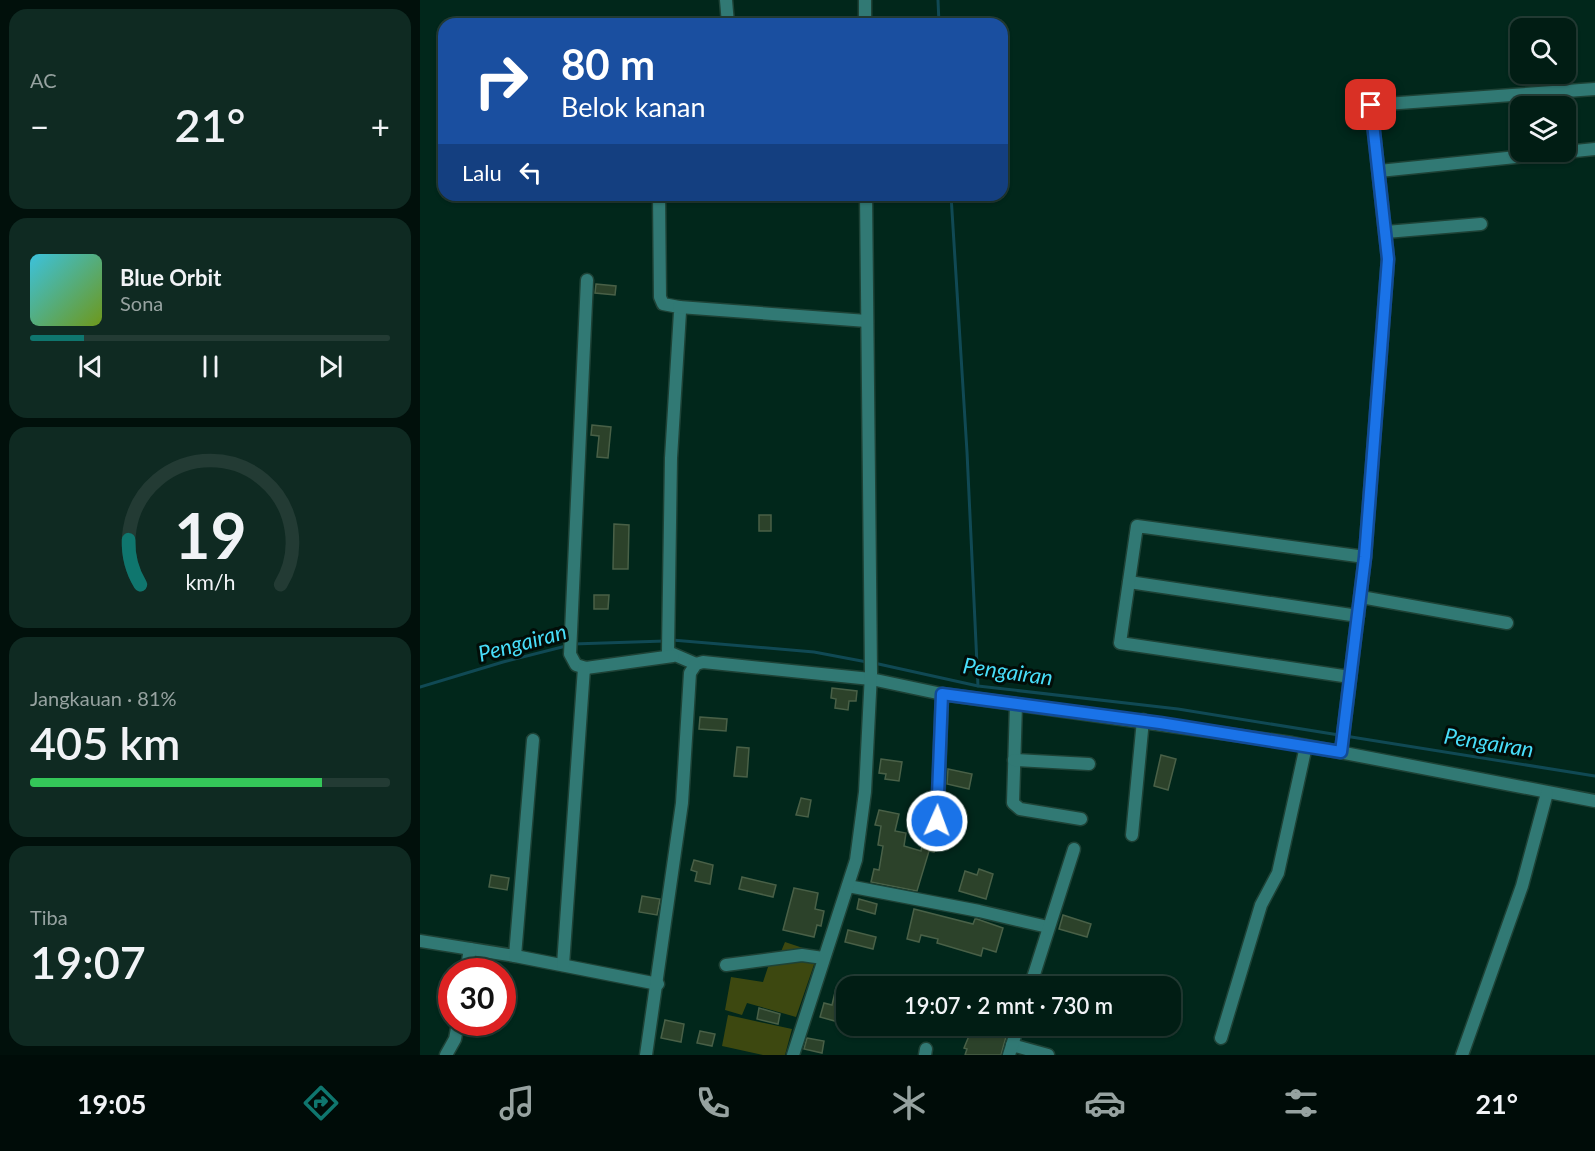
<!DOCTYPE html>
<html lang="id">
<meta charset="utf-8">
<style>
:root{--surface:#011d14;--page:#0f2a22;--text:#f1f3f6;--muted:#96a2a0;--line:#233b34;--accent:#0f766e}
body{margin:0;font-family:Lato,sans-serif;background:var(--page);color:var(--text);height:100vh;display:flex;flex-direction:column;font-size:22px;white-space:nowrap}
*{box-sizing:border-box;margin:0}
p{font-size:20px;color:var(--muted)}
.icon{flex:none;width:33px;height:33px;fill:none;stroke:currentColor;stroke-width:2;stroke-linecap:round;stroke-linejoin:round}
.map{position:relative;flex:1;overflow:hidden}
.sheet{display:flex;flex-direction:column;gap:9px;padding:9px;background:#01100b;width:420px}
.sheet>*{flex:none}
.guide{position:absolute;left:18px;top:18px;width:570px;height:183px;border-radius:18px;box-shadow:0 2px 4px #0004,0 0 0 2px var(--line);background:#1a4fa0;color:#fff;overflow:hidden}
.buttons{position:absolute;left:1090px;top:18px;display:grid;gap:12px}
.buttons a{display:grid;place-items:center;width:66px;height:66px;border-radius:12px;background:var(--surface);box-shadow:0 2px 4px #0004,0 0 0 2px var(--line);font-size:30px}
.speed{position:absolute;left:18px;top:958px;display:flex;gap:12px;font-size:30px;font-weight:700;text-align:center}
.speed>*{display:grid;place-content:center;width:78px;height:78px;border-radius:50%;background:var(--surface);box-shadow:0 2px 4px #0004,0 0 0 2px var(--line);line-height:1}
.speed .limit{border:9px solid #d22;background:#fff;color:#111}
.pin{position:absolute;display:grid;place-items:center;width:51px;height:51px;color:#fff;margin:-26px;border-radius:12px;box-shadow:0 3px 9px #0006}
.me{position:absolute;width:66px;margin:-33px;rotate:2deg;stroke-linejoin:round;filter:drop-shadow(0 0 4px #0008)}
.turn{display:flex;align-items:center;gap:21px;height:126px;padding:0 24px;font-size:27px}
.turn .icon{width:78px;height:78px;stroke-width:2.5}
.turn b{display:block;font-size:42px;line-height:51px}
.then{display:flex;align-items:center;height:57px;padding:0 24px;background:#0003;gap:12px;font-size:22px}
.big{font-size:45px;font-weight:600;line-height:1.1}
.sheet .card{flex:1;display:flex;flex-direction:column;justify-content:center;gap:9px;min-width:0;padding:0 21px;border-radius:18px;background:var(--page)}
.sheet .dial{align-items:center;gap:0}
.dial svg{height:156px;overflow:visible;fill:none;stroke:var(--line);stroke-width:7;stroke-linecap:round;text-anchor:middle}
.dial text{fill:var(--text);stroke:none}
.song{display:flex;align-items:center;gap:18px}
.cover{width:72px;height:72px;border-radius:9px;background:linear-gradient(135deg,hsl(190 70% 55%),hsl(80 70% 35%))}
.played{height:6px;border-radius:3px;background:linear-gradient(90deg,var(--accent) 15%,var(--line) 15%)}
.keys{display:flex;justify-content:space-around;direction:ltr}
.heat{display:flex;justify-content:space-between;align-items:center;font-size:33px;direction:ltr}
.charge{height:9px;border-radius:4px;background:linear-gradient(90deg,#34c759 81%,var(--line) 0)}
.trip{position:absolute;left:416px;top:976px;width:345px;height:60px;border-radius:18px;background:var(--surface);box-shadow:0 2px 4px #0004,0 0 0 2px var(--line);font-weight:600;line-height:60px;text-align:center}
.tabs{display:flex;height:96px;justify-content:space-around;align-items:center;background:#000c08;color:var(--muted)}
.tabs .icon{width:42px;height:42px}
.tabs .on{color:var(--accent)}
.tabs b{font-size:27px;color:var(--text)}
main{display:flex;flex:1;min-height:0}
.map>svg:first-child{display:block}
.green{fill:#3d4810}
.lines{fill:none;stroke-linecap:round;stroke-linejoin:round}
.stream{stroke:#104954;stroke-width:3}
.building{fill:#2c422a;stroke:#496047;stroke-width:1.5}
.street-casing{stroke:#1e4236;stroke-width:15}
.street{stroke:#317974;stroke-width:12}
.route-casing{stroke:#114b97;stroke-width:15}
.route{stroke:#1a73e8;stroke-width:10}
.labels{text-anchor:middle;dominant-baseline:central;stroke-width:6;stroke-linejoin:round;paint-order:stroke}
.water-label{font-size:22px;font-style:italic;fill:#48defa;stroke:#020d08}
</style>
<main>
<section class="sheet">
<div class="card"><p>AC</p>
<div class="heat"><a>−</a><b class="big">21°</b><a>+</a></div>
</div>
<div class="card">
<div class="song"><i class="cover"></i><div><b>Blue Orbit</b><p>Sona</p></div></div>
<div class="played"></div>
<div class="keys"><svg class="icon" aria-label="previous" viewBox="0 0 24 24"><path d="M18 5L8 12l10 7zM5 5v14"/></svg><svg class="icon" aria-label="pause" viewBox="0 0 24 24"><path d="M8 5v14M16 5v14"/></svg><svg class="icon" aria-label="next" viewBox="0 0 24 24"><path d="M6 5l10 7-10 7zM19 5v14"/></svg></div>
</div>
<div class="card dial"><svg viewBox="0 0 100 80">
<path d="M14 69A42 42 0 1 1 86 69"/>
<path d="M14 69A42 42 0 0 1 8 46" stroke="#0f766e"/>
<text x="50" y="56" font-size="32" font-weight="700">19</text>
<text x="50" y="72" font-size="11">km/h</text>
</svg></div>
<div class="card"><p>Jangkauan · 81%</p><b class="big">405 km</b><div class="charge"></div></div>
<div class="card"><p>Tiba</p><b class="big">19:07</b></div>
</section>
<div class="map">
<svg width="1175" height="1055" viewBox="0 0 1175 1055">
<rect width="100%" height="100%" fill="#01271b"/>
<!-- green -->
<g class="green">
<polygon points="365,942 398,953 376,1017 327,1003 322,1015 305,1010 311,977 343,982 352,955 360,954"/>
<polygon points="308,1015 372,1029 365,1055 343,1055 302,1046"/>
</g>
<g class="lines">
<!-- stream -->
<g class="stream">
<polyline points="518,0 519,24"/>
<polyline points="531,195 547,452 558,686"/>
<polyline points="252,640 394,652 447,662"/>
<polyline points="153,644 245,641"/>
<polyline points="454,663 558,686 758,709 919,735"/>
<polyline points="0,687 83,662 146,646"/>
<polyline points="925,736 1175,776"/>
</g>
</g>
<!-- building -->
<g class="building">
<polygon points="176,284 196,286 195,295 175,293"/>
<polygon points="172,425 191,427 188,458 177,457 179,436 171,435"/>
<rect x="339" y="515" width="12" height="16"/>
<polygon points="194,524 209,525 208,569 193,569"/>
<polygon points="174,595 189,595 188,609 174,609"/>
<polygon points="412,688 437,691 436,701 429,701 428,710 415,708 416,699 411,698"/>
<polygon points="280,717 307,719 306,731 279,729"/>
<polygon points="317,747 329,748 327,777 314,776"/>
<polygon points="741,755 756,759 748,790 734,786"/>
<polygon points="461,759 482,762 479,781 465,779 466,774 459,773"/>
<polygon points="528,769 552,774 549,789 527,784"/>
<polygon points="381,798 391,800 388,817 376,815"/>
<polygon points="459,810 479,814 475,831 486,833 484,846 501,851 504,837 516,841 514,852 509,851 497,891 451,882 454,869 459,870 463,846 458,845 461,826 455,825"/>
<polygon points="274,860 293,865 290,884 275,881 277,872 271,870"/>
<polygon points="559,869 573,874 566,899 539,891 545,871 557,875"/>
<polygon points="71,875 89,878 87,890 69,887"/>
<polygon points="322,877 356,885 353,897 319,889"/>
<polygon points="374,888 398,893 395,909 404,911 401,926 397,925 394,937 363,930"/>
<polygon points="222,896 240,899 237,915 219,912"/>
<polygon points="439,899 457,904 455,914 437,909"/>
<polygon points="494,909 553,924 555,919 557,919 583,928 576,952 563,948 561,956 517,943 518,939 501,935 499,942 487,939"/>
<polygon points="643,915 671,924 667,937 639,929"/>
<polygon points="428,930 456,937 453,949 425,942"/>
<polygon points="416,988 426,990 426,1010 422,1023 400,1017 404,1003 412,1005"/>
<polygon points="339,1008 360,1014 358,1024 337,1019"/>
<polygon points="245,1020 264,1024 261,1042 241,1038"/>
<polygon points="553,1026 589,1026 581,1055 545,1055 547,1049 544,1048"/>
<polygon points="280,1031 295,1034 292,1046 277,1043"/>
<polygon points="387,1038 404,1041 402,1053 384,1049"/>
</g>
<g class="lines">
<defs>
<g id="street">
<polyline points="306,0 308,24"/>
<polyline points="445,0 445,24"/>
<polyline points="959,171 1175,149"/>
<polyline points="239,195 240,297 243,304 259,307 260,312 251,458 248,652 276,664"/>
<polyline points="966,232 1061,224"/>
<polyline points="167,280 150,654 156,665 166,668 253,656"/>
<polyline points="259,307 447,321"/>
<polyline points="709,582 938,616"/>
<polyline points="941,597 1087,623"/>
<polyline points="930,677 700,643 717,526 945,557"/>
<polyline points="596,704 593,803 600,809 661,819"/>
<polyline points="921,752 945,557 968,259 951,105 1175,89"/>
<polyline points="594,760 669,764"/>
<polyline points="517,833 522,694"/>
<polyline points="712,835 723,720"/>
<polyline points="428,886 559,911 628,927"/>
<polyline points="0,941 95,956 238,984"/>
<polyline points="95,956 113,740"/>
<polyline points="143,965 164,668"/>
<polyline points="306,965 382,955 403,958"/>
<polyline points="46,972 50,949"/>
<polyline points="610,987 654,849"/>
<polyline points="801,1038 841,905 858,873 886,746"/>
<polyline points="592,1045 628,1055"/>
<polyline points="26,1055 35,1039 38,1023"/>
<polyline points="226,1055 262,803 270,673 276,664 283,662 451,679 522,694 872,743 1175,801"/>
<polyline points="373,1055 436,860 445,792 451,673 446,195"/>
<polyline points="505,1055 506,1049"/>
<polyline points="589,1055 598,1026"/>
<polyline points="1042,1055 1102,886 1127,793"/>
</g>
</defs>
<!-- street casing -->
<use href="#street" class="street-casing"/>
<!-- street -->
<use href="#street" class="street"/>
</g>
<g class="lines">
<defs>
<polyline id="route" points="517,821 522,694 740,723 921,752 945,557 968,259 951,105"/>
</defs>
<!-- route casing -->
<use href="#route" class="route-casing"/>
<!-- route -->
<use href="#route" class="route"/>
</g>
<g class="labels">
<!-- water labels -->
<g class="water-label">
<text transform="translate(102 642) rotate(-15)">Pengairan</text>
<text transform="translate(588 671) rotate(8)">Pengairan</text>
<text transform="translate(1069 742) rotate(9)">Pengairan</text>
</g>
</g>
</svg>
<div class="buttons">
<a><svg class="icon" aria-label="search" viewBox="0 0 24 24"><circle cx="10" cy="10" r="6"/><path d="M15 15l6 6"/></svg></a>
<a><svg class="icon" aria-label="layers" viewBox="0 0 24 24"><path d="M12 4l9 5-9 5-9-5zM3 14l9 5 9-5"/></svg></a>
</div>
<div class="speed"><div class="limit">30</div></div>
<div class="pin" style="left:951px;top:105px;background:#d93025"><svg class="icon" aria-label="arrive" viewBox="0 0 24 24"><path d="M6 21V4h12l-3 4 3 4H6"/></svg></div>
<svg class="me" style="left:517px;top:821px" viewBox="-20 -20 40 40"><circle r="17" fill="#1a73e8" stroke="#fff" stroke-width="3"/><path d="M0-11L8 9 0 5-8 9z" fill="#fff"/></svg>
<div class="trip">19:07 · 2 mnt · 730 m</div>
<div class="guide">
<div class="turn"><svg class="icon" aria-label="right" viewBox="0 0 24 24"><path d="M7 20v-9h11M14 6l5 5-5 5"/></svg><div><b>80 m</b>Belok kanan</div></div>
<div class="then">Lalu<svg class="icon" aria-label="left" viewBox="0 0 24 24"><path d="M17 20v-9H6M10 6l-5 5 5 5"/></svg></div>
</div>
</div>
</main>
<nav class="tabs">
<b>19:05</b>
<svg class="icon on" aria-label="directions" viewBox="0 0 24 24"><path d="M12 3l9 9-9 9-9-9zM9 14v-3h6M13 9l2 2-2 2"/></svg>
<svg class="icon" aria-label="music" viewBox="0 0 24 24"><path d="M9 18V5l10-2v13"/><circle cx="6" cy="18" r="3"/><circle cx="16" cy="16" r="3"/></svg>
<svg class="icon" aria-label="phone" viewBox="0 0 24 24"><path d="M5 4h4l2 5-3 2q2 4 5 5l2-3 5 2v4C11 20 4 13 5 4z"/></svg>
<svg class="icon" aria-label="climate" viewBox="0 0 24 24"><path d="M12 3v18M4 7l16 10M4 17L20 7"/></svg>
<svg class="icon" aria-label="car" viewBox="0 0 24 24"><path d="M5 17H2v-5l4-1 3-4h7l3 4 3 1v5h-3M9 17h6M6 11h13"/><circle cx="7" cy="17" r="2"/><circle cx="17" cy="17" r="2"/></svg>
<svg class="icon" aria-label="filters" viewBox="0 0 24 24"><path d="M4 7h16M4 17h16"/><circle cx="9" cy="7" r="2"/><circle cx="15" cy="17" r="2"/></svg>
<b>21°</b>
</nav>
